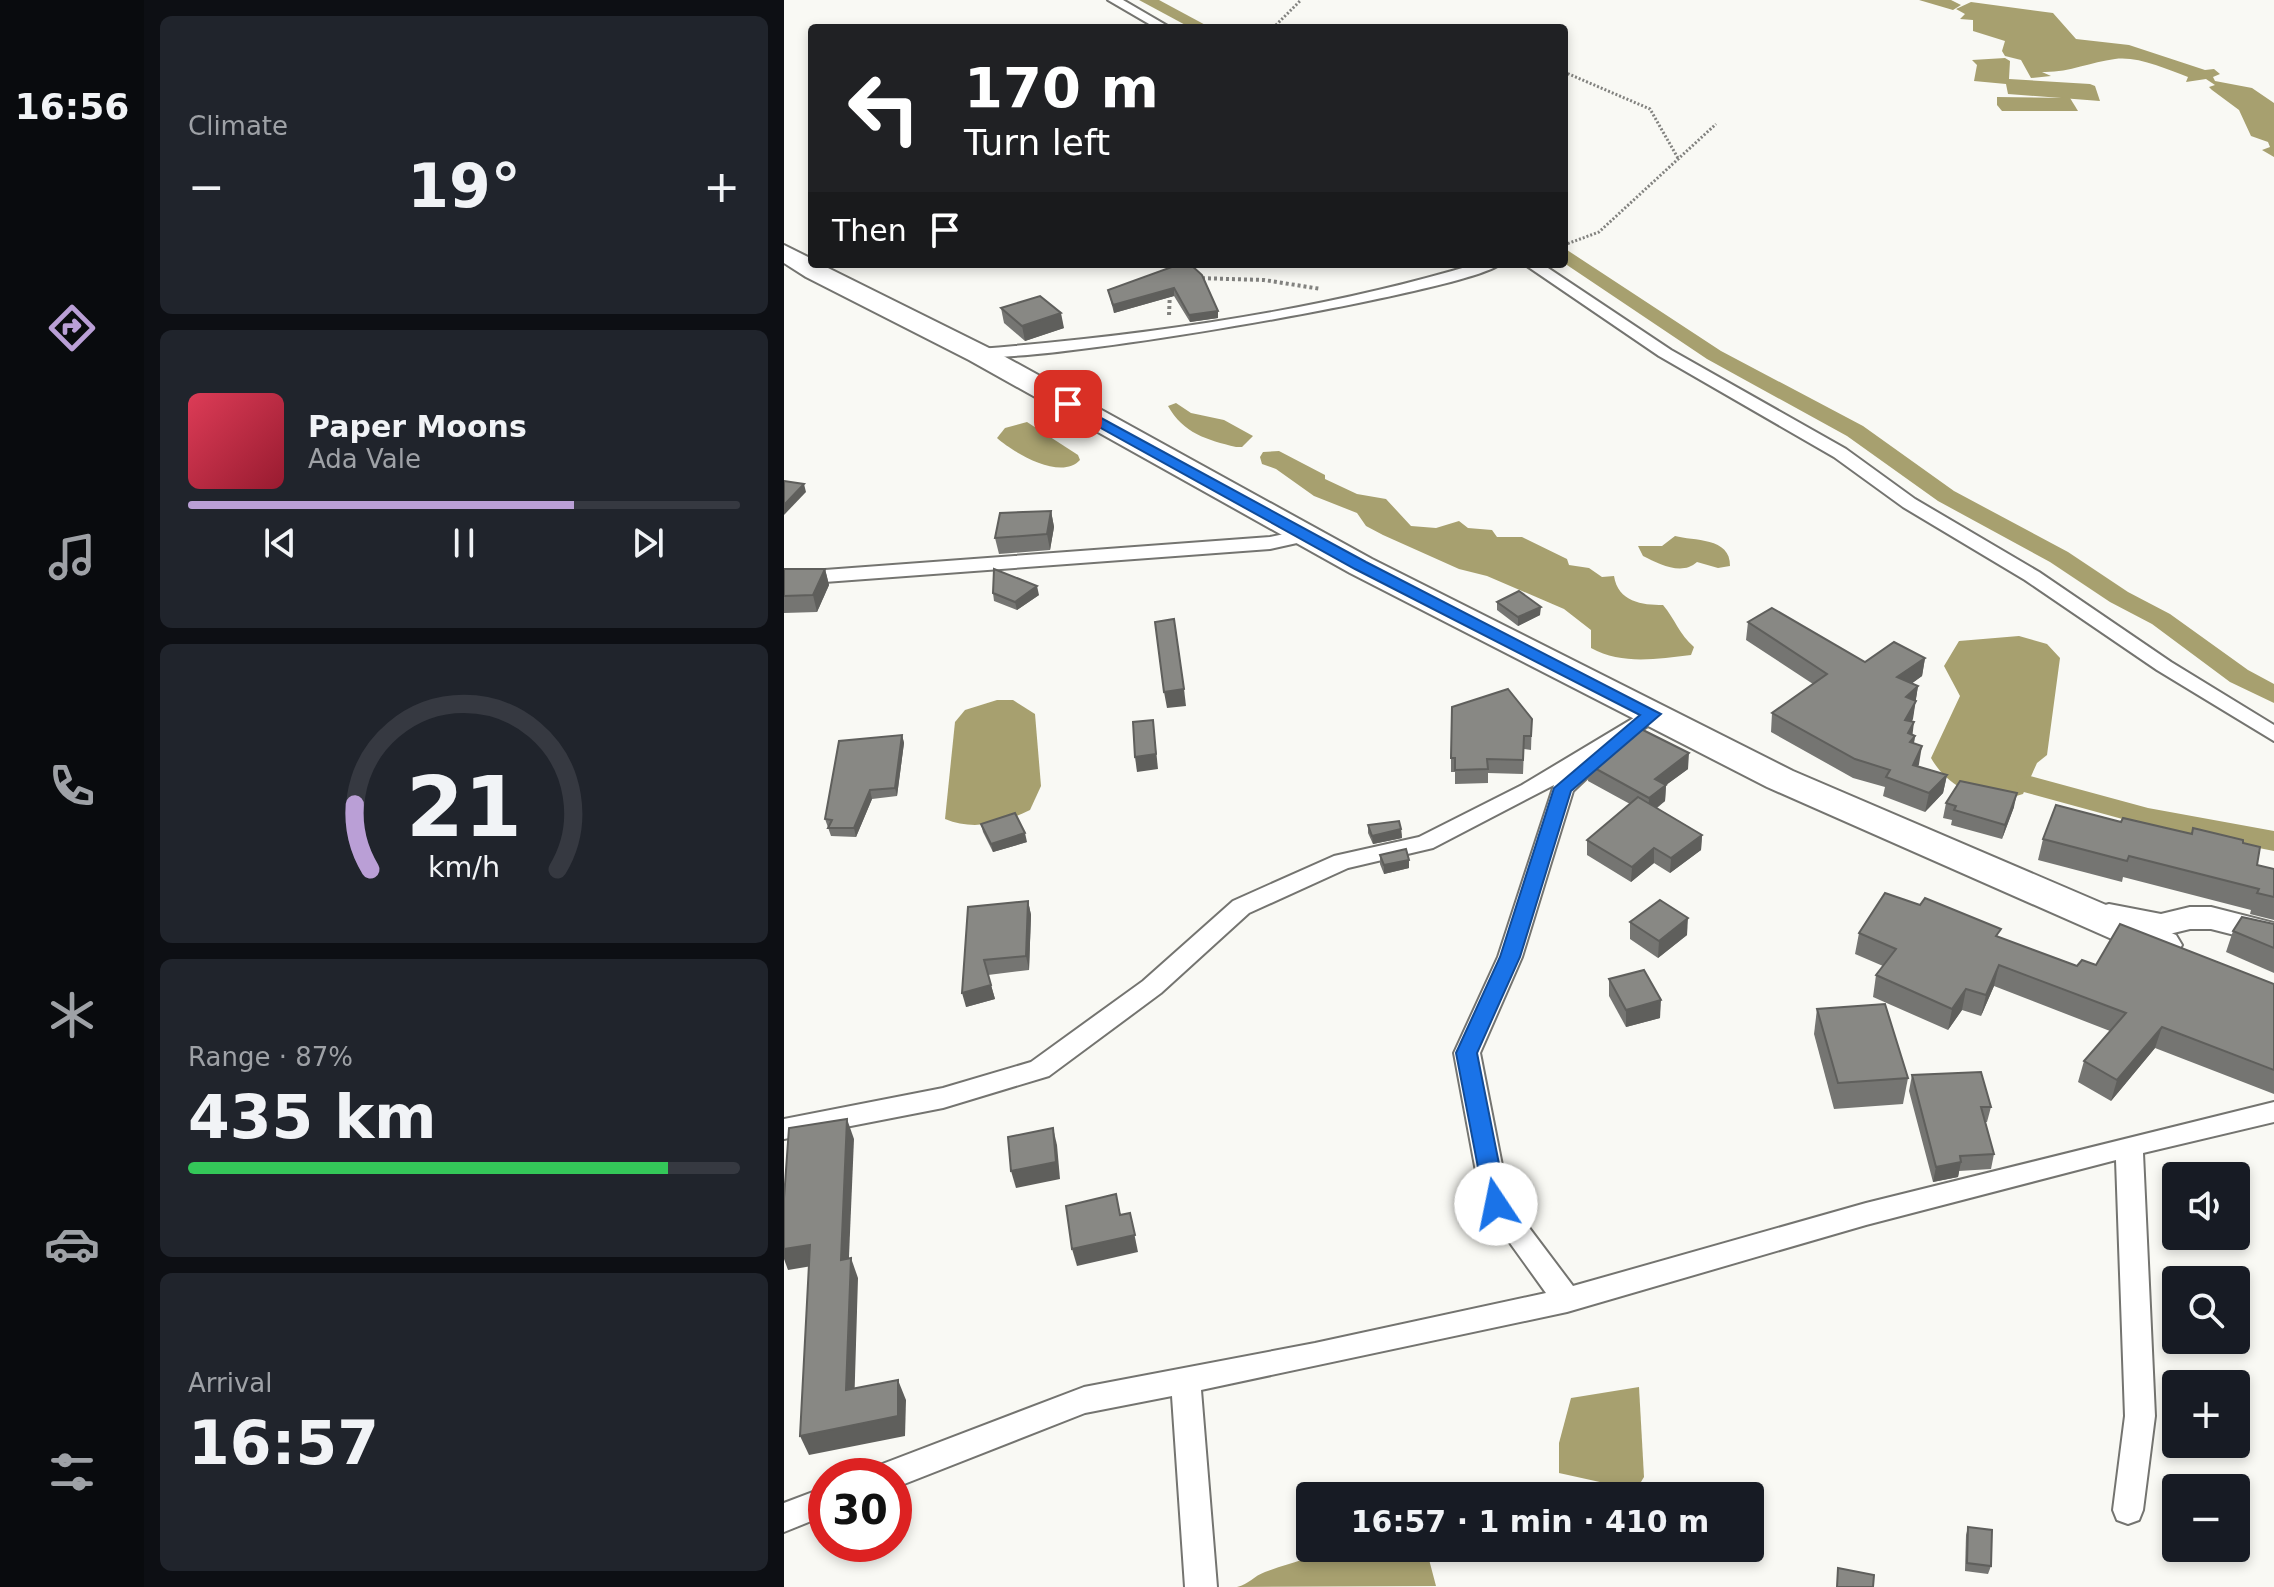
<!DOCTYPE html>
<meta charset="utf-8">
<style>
:root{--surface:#171b24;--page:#20242c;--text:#f1f3f6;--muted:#9ea1a6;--line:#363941;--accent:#ba9fd6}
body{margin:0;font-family:"DejaVu Sans",sans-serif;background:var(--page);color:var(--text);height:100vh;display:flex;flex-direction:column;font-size:30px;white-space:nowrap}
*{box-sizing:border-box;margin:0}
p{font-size:26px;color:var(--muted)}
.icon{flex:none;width:44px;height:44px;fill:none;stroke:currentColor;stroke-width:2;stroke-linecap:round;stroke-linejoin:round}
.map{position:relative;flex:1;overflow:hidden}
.sheet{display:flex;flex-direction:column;gap:16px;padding:16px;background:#0d0f14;width:640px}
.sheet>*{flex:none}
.banner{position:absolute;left:24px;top:24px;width:760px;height:244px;border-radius:8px;box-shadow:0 4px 12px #0003;background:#202124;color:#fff;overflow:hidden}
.buttons{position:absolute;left:1378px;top:1162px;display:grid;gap:16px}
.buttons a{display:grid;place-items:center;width:88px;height:88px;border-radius:8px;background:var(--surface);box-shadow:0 4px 12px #0003;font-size:40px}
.speed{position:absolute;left:24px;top:1458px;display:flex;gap:16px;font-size:40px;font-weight:700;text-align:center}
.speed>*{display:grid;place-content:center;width:104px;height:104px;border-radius:50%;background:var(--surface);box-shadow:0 4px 12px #0003;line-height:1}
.speed .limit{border:12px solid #d22;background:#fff;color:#111}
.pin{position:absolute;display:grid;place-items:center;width:68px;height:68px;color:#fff;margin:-34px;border-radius:16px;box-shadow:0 4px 12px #0006}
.me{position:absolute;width:88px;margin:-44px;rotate:349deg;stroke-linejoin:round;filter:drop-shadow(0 0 6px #0008)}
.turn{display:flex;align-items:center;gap:28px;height:168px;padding:0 24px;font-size:36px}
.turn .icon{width:104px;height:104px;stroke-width:2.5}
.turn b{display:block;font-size:56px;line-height:68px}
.then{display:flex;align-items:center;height:76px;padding:0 24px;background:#0003;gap:16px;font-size:30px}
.big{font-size:60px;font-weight:600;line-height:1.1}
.sheet .tile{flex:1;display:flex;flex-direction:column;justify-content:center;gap:12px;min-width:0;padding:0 28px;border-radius:12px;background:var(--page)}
.sheet .dial{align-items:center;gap:0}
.dial svg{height:208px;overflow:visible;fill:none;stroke:var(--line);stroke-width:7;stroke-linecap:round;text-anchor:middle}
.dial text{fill:var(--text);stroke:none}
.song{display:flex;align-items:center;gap:24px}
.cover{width:96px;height:96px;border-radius:12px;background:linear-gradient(135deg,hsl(350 70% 55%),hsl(350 70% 35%))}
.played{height:8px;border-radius:4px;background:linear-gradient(90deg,var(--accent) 70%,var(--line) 70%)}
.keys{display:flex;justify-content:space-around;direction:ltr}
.heat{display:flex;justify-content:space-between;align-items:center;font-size:44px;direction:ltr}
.charge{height:12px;border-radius:6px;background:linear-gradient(90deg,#34c759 87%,var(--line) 0)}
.trip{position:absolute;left:512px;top:1482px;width:468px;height:80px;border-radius:8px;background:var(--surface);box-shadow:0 4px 12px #0003;font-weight:600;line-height:80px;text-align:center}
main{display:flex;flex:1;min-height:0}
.tabs{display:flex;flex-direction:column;width:144px;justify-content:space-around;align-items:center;background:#090b0e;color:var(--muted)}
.tabs .icon{width:56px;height:56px}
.tabs .current{color:var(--accent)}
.tabs b{font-size:36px;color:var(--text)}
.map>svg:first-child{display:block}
.water{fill:#a7a06f}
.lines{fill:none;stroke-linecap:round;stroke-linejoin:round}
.canal{fill:#a7a06f;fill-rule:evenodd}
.minor-casing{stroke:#747470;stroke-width:4}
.secondary-casing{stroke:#747470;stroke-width:4}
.trunk-casing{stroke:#747470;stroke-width:4}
.path-far1{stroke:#82827f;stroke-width:3;stroke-dasharray:2 2;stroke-linecap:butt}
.path{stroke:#82827f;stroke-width:4;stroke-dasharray:3 3;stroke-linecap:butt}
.minor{fill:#fff;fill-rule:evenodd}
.secondary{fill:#fff;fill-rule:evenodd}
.trunk{fill:#fff;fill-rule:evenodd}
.wall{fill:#757572}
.shaded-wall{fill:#5f5f5c}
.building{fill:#888884;stroke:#5f5f5c;stroke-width:2}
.route{fill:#1a73e8;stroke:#114b97;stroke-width:2}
</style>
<main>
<nav class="tabs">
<b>16:56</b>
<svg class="icon current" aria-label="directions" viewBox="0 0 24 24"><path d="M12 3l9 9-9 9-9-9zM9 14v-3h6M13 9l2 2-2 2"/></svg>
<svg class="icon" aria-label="music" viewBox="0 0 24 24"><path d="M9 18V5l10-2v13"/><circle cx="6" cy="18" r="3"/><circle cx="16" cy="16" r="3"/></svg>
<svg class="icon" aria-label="phone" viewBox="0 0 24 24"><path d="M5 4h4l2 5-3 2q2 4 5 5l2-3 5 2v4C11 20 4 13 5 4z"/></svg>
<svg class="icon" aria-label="climate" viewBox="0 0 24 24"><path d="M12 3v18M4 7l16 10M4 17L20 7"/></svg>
<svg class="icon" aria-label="car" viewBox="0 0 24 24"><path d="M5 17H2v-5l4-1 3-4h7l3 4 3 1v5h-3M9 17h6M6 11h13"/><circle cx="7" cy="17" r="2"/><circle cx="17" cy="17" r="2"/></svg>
<svg class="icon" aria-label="filters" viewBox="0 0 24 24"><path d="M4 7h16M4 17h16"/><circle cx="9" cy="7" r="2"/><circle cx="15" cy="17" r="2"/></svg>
</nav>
<section class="sheet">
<div class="tile"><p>Climate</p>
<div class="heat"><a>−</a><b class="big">19°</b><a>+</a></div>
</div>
<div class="tile">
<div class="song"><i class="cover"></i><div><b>Paper Moons</b><p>Ada Vale</p></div></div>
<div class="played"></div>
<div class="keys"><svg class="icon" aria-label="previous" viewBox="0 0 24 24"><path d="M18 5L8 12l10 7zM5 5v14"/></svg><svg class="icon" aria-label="pause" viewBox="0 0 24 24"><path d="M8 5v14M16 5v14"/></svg><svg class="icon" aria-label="next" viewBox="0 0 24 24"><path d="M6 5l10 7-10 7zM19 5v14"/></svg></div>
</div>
<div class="tile dial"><svg viewBox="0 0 100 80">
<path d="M14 69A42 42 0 1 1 86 69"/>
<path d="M14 69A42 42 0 0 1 8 44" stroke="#ba9fd6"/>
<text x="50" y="56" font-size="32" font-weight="700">21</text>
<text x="50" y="72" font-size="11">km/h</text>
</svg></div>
<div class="tile"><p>Range · 87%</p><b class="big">435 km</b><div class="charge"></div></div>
<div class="tile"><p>Arrival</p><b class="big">16:57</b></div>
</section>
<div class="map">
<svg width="1490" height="1587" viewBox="0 0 1490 1587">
<rect width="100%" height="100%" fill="#f9f9f4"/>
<!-- water -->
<g class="water">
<path d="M1187 2 1269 13 1292 39 1345 45 1421 70 1430 69 1436 74 1429 77 1431 81 1468 88 1490 103V157L1478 150 1486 147 1484 142 1467 136 1455 110 1428 90 1425 87 1431 85 1422 79 1402 82 1404 77C1382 69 1354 56 1331 59 1306 62 1284 73 1258 72L1267 76 1247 78 1237 60 1221 56 1218 51 1221 41 1189 31V20L1176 19 1181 14 1172 9Z"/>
<polygon points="1221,58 1226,61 1225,79 1306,84 1311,86 1316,101 1224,94 1222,84 1190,81 1193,65 1188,60"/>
<polygon points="1213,97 1286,98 1294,111 1218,111 1213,105"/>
<path d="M392 403 407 413 440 420 469 436 458 447H452C423 440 399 433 384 406Z"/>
<path d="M243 422 294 455 296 460C277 481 230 453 213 438L221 428Z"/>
<path d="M495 451 541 475V479L573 494 602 499 627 526 652 528 675 521 684 528 708 530 713 537H738L783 559 785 565 805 568 818 577 830 576C834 602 858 605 879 605 891 619 895 634 910 647L907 655C872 659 838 665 807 648V630L780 609 703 576 675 569 599 535 582 526 573 513 530 496 492 469 478 464 476 457 479 452Z"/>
<path d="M891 536C909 541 947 537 946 566L934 568 913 562C898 576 875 564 859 556L854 546H878Z"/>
<path d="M1235 636 1263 644 1276 658 1263 755 1253 763 1239 794C1204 806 1165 790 1147 758L1176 696 1160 666 1175 641Z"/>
<path d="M213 700H229L251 714 257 786 246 810C219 823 190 831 161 819L171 722 181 710Z"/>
<polygon points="855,1387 860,1477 852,1490 775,1473 775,1443 787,1398"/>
<path d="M551 1548H642L652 1586 453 1587C465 1584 470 1576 481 1572 505 1563 528 1558 551 1548Z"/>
</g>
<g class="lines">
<!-- canal -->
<g class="canal">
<polygon points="355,0 375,0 427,28 407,28"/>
<polygon points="1135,0 1167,0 1177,5 1169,10"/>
<polygon points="780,248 937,351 1079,426 1170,491 1284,552 1344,592 1386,614 1464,670 1490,684 1490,703 1446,682 1368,624 1326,602 1266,562 1154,501 1063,436 923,359 780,263"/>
<polygon points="1246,776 1364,808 1490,831 1490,851 1364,826 1236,791 1232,785 1236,779"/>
</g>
<defs>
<g id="minor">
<polygon points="324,0 339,0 387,28 372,28"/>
<path d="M692 264H716C685 292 207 373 187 354L195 349C357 336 536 311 692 264Z"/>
<polygon points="740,264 758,264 887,350 1062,449 1131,499 1255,572 1387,662 1490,725 1490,741 1373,670 1241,580 1119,507 1050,457 875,356"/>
<polygon points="524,529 531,531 531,539 486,549 0,585 0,573 486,537"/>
<polygon points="868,707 879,714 875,719 803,764 811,770 789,791 738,957 696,1053 725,1201 789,1286 1082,1203 1490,1102 1490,1122 1359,1153 1371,1416 1359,1510 1355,1520 1344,1524 1333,1520 1329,1510 1341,1416 1332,1160 1082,1225 783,1312 417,1390 433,1587 401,1587 388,1396 301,1413 110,1488 110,1476 89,1476 93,1466 300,1387 531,1343 762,1293 698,1204 670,1053 714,957 770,785 649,848 564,868 465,913 377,993 265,1076 159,1108 0,1139 0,1119 159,1088 247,1062 359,981 449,901 550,856 635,837 738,785"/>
<polygon points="42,1487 42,1515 0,1532 0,1503"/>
</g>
<polygon id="secondary" points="1325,904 1377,914 1406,907 1427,907 1490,923 1490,945 1427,929 1406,929 1377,936 1314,923 1309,915 1314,907"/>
<polygon id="trunk" points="0,245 28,259 28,264 36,264 205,348 588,559 1009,771 1392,935 1398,945 1392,955 1378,959 1364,955 983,787 566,573 185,360 22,277 0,263"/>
</defs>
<!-- minor casing -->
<use href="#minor" class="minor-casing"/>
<!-- secondary casing -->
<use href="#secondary" class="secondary-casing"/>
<!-- trunk casing -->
<use href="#trunk" class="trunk-casing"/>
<!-- path-far1 -->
<g class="path-far1">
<polyline points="489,28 517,0"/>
<polyline points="780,72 866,109 895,160"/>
<polyline points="780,245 815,232 932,124"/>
</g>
<!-- path -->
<g class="path">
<polyline points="412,278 480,280 537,289"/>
<polyline points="385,315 386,291"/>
</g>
<!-- minor -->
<use href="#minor" class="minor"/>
<!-- secondary -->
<use href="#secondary" class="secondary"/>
<!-- trunk -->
<use href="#trunk" class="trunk"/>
</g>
<!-- wall -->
<g class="wall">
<polygon points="396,264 434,311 434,318 406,322 390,296 330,313 324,290"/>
<polygon points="217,308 280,328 241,341 220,323"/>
<polygon points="267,511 270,527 266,550 215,554 211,538"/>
<polygon points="0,569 41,569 45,585 33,612 0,613"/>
<polygon points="209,593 255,595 233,610 210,601"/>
<polygon points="713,602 756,615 734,626 713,610"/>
<polygon points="964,622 1081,662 1141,658 1138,676 1128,683 1134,686 1128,721 1128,735 1131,736 1130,743 1135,764 1134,766 1163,775 1159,793 1141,812 1099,796 1101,787 1069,778 987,732 988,713 1029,684 962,640"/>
<polygon points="748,719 747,750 740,749 739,774 704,773 704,783 671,784 671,772 667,772 667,758"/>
<polygon points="118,735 120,743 113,796 88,799 72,837 47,836 41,819"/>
<polygon points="805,765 904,769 882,785 881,801 873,808 918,835 917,850 886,873 870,863 847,882 803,855 803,840 846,804 804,781"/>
<polygon points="1162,803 1230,807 1218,839 1167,825 1168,820 1159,818"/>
<polygon points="1337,822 1459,843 1473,865 1490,869 1490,920 1466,914 1467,910 1339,877 1338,882 1254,860 1259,839"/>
<polygon points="197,824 243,842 209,852 199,832"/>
<polygon points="584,825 617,829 618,838 589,844 584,833"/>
<polygon points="596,855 625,860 625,868 600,874 596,864"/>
<polygon points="244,901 247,915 245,970 204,975 211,999 182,1007 184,907"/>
<polygon points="846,922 903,935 874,958 846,939"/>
<polygon points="1490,924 1490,973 1442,952 1449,931"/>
<polygon points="1075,933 1215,937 1293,966 1312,965 1490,984 1490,1094 1371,1048 1327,1101 1294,1082 1300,1061 1326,1031 1210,986 1197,1016 1178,1010 1164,1030 1089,997 1092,975 1099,966 1071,954"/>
<polygon points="825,979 876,1018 842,1027 825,996"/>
<polygon points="1033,1009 1124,1078 1119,1104 1050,1109 1030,1034"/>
<polygon points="1128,1075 1207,1107 1203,1122 1201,1122 1210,1154 1207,1169 1175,1171 1174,1177 1149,1182 1125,1091"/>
<polygon points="1184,1527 1207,1566 1204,1574 1181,1571 1182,1535"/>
</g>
<!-- shaded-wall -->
<g class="shaded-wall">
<polygon points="390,288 390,296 330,313 329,305"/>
<polygon points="434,311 434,318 406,322 405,315"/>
<polygon points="277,313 280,328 241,341 238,326"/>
<polygon points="20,484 22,492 0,515 0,505"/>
<polygon points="267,511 270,527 266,550 263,534"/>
<polygon points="41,569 45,585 33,612 29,595"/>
<polygon points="253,586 255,595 233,610 231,602"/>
<polygon points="757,607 756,615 734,626 734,617"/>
<polygon points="1141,658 1138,676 1111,696 1113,677"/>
<polygon points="1134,686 1129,719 1118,738 1122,697"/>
<polygon points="400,689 402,706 383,708 380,692"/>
<polygon points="369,720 374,769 353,772 351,757"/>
<polygon points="1130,722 1128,739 1131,736 1128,754 1124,733"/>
<polygon points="118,735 120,743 113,796 111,788"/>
<polygon points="1138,746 1135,764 1126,784 1129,765"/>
<polygon points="905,753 904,769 882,785 881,801 864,814 865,798 871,779"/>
<polygon points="1163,775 1159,793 1141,812 1145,793"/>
<polygon points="86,790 88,799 72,837 70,828"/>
<polygon points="1233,793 1230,807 1218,839 1221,825"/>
<polygon points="617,829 618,838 589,844 588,836"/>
<polygon points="241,833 243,842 209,852 207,844"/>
<polygon points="918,835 917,850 886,873 887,858"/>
<polygon points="870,848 870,863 847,882 848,867"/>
<polygon points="625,860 625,868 600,874 600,865"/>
<polygon points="244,901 247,915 245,970 242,956"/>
<polygon points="904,918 903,935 874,958 875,941"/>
<polygon points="1215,965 1210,986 1197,1016 1202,995"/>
<polygon points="207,985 211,999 182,1007 178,993"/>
<polygon points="1182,989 1178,1010 1164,1030 1168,1009"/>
<polygon points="877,1000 876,1018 842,1027 842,1010"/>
<polygon points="1378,1027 1371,1048 1327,1101 1333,1080"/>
<polygon points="63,1119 70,1139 64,1280 57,1260"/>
<polygon points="269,1128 273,1145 276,1179 232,1188 227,1171"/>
<polygon points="1177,1162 1174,1177 1149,1182 1152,1167"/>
<polygon points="346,1213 354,1252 293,1266 288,1249"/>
<polygon points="26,1245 34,1265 4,1270 0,1259 0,1249"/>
<polygon points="67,1258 74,1278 70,1410 62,1390"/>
<polygon points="114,1380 122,1400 121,1436 25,1455 16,1436"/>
</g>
<!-- building -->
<g class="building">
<polygon points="396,264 406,264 418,275 434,311 405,315 390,288 329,305 324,290"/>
<polygon points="256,296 277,313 238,326 217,308"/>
<polygon points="0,481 20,484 0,505"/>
<polygon points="267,511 263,534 211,538 216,513"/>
<polygon points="0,569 41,569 29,595 0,596"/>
<polygon points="210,569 253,586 231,602 209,593"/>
<polygon points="735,591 757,607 734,617 713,602"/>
<polygon points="988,608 1081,662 1110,642 1141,658 1113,677 1134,686 1122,697 1132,701 1121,720 1130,722 1124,733 1131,736 1126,742 1138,746 1129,765 1163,775 1145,793 1102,777 1106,770 1071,759 988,713 1043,674 964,622"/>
<polygon points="390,619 400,689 380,692 371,622"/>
<polygon points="724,689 748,719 747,736 740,736 739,760 703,759 704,769 671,770 671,758 667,758 668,707"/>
<polygon points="369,720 372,754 351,757 349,722"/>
<polygon points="849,725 905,753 871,779 882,785 865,798 805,765"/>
<polygon points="118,735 111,788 86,790 70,828 44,828 48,820 41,819 55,741"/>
<polygon points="1176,781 1233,793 1221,825 1170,810 1172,806 1162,803"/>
<polygon points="854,797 918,835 887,858 870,848 848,867 803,840"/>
<polygon points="1272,805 1337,822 1339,818 1408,834 1409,828 1459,840 1459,843 1476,847 1473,865 1490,869 1490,897 1473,893 1475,889 1345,856 1343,861 1259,839"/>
<polygon points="231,813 241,833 207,844 197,824"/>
<polygon points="615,821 617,829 588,836 584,825"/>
<polygon points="622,849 625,860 600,865 596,855"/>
<polygon points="1101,893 1136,905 1141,898 1217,929 1212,936 1293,966 1298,960 1312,965 1336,924 1490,984 1490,1070 1378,1027 1333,1080 1300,1061 1342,1013 1215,965 1202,995 1182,989 1168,1009 1092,975 1112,949 1075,933"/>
<polygon points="876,900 904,918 875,941 846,922"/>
<polygon points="244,901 242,956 200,960 207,985 178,993 184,907"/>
<polygon points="1458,917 1490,924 1490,948 1449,931"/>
<polygon points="860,970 877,1000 842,1010 825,979"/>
<polygon points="1101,1004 1124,1078 1054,1083 1033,1009"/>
<polygon points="1197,1072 1207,1107 1197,1107 1210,1154 1176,1156 1177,1162 1152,1167 1128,1075"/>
<polygon points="63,1119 57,1260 67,1258 62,1390 114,1380 114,1416 16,1436 26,1245 0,1249 0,1198 5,1128"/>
<polygon points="269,1128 272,1162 227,1171 224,1137"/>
<polygon points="332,1194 336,1215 346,1213 351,1235 288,1249 282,1206"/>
<polygon points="1184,1527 1208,1530 1207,1566 1183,1563"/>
<polygon points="1054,1568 1090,1575 1089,1587 1053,1587"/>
</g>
<!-- route -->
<polygon class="route" points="284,400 582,562 877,714 787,791 736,957 693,1053 723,1204 720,1210 704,1210 701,1204 672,1053 716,957 770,788 856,715 571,569 279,407 277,404"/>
</svg>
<div class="buttons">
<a><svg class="icon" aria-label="sound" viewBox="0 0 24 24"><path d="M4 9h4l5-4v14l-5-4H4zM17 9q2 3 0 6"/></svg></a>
<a><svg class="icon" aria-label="search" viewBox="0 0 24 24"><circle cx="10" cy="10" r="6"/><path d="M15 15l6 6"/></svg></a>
<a>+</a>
<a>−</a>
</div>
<div class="speed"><div class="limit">30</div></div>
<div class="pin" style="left:284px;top:404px;background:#d93025"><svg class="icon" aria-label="arrive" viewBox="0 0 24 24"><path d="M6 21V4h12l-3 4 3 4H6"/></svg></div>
<svg class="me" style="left:712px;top:1204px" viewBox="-20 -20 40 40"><circle r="19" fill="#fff"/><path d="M0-13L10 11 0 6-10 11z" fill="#1a73e8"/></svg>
<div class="trip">16:57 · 1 min · 410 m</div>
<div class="banner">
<div class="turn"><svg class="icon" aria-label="left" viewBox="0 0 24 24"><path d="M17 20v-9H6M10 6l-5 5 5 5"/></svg><div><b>170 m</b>Turn left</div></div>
<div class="then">Then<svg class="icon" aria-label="arrive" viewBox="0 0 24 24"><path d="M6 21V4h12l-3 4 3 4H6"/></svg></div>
</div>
</div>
</main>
